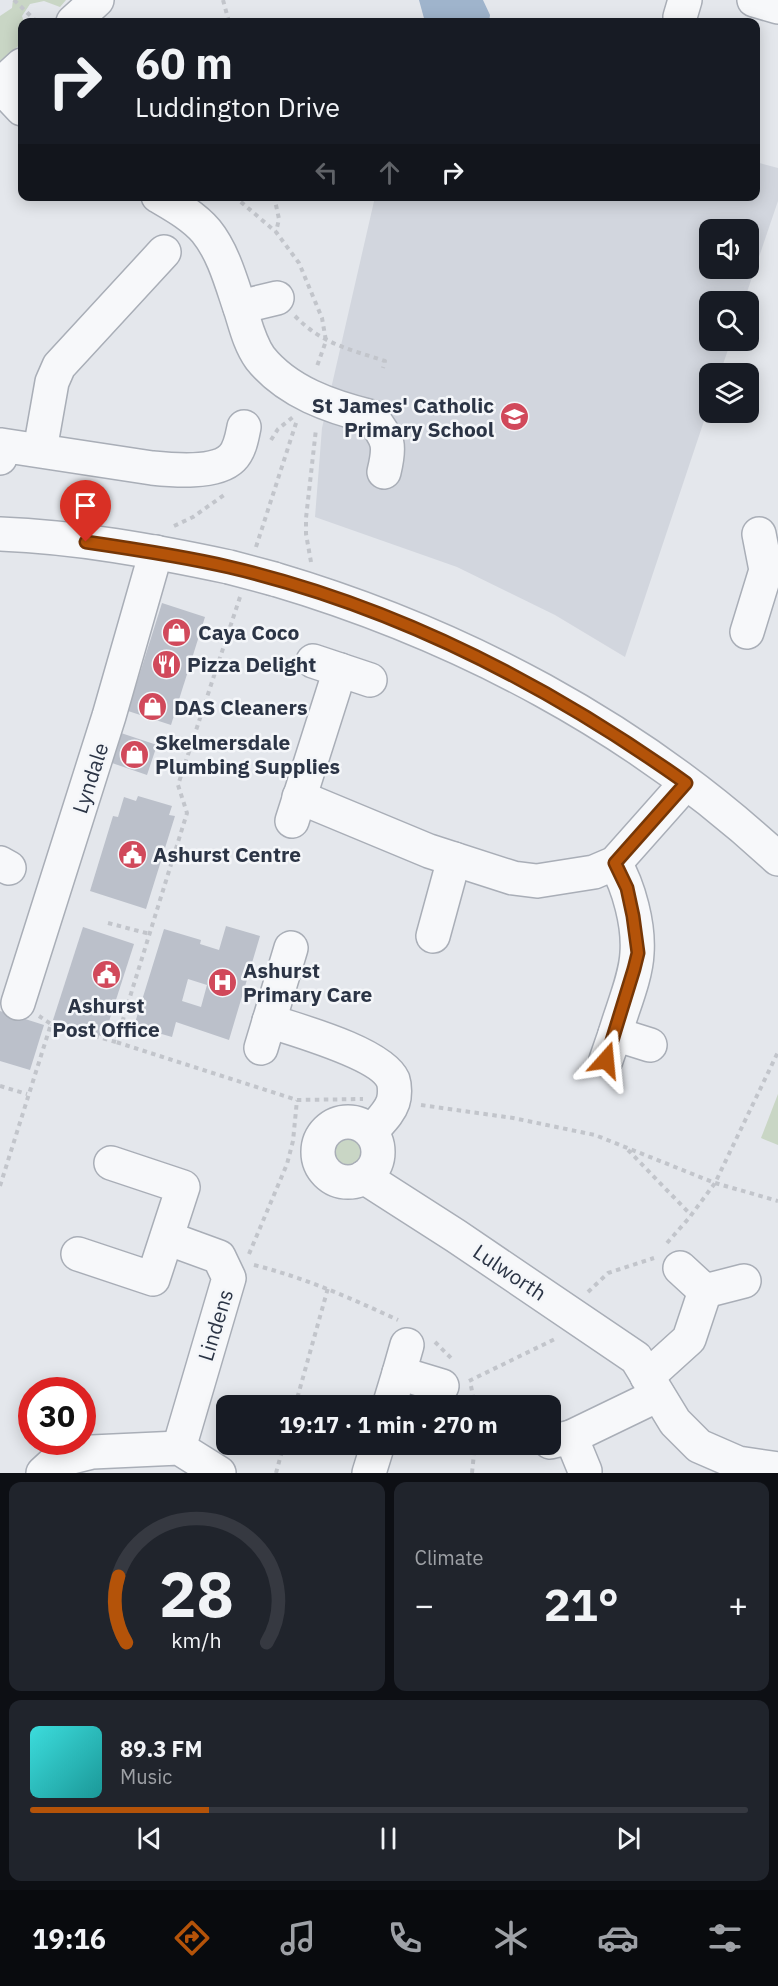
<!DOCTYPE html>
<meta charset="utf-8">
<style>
:root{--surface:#171b24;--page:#20242c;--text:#f1f3f6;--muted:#9ea1a6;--line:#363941;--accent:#b45309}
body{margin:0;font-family:"IBM Plex Sans",sans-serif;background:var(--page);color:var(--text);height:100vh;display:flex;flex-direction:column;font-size:22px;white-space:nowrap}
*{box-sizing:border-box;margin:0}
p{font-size:20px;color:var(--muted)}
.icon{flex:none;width:33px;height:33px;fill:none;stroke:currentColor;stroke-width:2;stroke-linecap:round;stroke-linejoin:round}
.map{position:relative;height:1473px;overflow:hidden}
.sheet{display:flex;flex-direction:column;gap:9px;padding:9px;background:#0d0f14;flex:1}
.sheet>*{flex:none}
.top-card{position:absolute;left:18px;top:18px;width:742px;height:183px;border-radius:12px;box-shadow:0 3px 15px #0003;background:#171b24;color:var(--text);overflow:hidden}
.controls{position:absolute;left:699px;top:219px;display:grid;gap:12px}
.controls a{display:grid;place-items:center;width:60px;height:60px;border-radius:12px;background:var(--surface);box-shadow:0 3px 15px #0003;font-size:30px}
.speed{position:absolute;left:18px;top:1377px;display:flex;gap:12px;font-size:30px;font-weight:700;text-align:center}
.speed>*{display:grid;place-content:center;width:78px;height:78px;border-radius:50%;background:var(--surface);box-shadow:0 3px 15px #0003;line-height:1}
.speed .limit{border:9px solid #d22;background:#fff;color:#111}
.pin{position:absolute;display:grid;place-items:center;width:51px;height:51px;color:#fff;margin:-62px -26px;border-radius:50% 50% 50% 0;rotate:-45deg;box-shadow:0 0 6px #0007}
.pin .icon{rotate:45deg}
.me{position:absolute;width:66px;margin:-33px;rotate:18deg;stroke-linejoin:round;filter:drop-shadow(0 0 4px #0008)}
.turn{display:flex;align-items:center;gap:21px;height:126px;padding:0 18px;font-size:27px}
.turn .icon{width:78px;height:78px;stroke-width:2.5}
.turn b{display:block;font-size:42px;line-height:51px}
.lanes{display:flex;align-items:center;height:57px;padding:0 18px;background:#0003;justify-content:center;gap:30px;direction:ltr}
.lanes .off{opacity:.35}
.big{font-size:45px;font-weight:800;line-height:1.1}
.sheet .widget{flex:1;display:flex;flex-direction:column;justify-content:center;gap:9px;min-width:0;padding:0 21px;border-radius:12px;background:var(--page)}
.sheet .dial{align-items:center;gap:0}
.dial svg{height:156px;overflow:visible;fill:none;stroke:var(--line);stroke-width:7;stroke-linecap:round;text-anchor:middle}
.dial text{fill:var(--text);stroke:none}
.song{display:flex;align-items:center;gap:18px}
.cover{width:72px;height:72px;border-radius:9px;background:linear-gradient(135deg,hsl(180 70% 55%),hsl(180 70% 35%))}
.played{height:6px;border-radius:3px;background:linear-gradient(90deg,var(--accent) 25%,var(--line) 25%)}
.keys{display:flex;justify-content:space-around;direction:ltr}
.heat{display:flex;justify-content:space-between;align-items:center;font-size:33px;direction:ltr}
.sheet .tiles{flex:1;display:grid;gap:9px;grid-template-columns:1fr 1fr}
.widget:last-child{grid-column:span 2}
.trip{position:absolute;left:216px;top:1395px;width:345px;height:60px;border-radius:12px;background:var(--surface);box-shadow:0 3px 15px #0003;font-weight:800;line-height:60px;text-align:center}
.tab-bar{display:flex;height:96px;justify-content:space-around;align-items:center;background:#090b0e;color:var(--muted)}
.tab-bar .icon{width:42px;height:42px}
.tab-bar .current{color:var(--accent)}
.tab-bar b{font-size:27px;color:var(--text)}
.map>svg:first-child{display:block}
.built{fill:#d2d6de;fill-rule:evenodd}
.green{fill:#c9d6c5}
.water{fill:#9fb4cc}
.building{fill:#bbc0ca;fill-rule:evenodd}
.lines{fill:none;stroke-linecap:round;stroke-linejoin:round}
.minor-casing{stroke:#a9aeb7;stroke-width:36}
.path{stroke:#c2c5cb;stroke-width:4;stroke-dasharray:4.5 4.5;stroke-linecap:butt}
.minor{stroke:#f7f8fa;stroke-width:33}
.minor-bridge-casing{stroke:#a9aeb7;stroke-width:36;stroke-linecap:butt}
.minor-bridge{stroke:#f7f8fa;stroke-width:33}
.route-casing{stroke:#753606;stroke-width:15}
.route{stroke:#b45309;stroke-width:10}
.labels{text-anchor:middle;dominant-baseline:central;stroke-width:5;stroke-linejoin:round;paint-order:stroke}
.poi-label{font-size:21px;font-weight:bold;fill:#2b3445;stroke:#f4f6f9;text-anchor:start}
.street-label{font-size:21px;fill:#2b3445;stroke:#f4f6f9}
</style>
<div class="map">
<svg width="778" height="1473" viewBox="0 0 778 1473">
<rect width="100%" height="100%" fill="#e4e7ec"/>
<!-- built -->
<path class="built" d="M756 162 778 168V201L744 301 710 302V340L731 341 720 373 710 374 709 406 625 657 555 615 457 567 315 517 322 428 375 197 756 196ZM710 230H748V268H710Z"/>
<!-- green -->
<g class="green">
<polygon points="13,0 66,0 60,7 44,1 30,4 22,16 24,22 22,43 0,61 0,16 12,8"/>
<polygon points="778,1094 778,1145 761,1138"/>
<circle cx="350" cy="1153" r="20"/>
</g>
<!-- water -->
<polygon class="water" points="419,0 483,0 490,15 489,22 425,22"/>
<!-- building -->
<g class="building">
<polygon points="162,603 205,617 171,725 128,711"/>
<polygon points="121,733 157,745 147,775 112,763"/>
<polygon points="138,796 172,806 169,815 175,816 146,909 90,891 113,816 118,817 124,797 136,801"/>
<path d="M226 926 260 936 229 1040 176 1022 172 1037 134 1026 164 929 201 940 200 944 219 950ZM188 979 207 985 201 1007 182 1001Z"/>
<polygon points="83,927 134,944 104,1037 53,1020"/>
<polygon points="0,1011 44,1025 30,1070 0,1061"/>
</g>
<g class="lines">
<defs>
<g id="minor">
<polyline points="754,0 778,7"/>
<polyline points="680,17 685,0"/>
<polyline points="73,22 97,0"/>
<polyline points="0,85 22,65"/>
<polyline points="0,86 22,109"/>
<path d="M158 196C175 206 193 216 206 231 224 253 232 285 241 311 246 327 250 344 260 358 287 392 331 407 372 417 388 440 391 443 384 472"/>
<polyline points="240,307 277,298"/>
<polyline points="40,450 52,382 59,366 164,252"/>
<path d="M0 458 1 445 152 468C172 470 216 474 232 458 240 450 242 437 244 427"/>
<path d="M0 534C77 537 154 551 229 567"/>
<path d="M274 579C460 634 636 727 778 859"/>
<polyline points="747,632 766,570 759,534"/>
<polyline points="313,661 370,680"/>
<polyline points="299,797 429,851 513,878 537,881 594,872 615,863 686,783"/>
<polyline points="292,821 340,670"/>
<polyline points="0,863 9,868"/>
<polyline points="433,936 454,859"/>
<polyline points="18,1003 109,716 156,552"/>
<path d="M269 1021C296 1030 381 1053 393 1080 395 1086 395 1096 393 1102 389 1114 378 1123 371 1132"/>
<path d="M615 1034C622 1009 636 978 637 953 639 925 629 887 615 863"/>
<polyline points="261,1048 291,948"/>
<polyline points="606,1060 615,1034 650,1045"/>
<circle cx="348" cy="1152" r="30"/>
<polyline points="364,1177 456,1236 636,1358 675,1422 699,1446 738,1463 778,1469"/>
<polyline points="167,1238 219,1257 229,1278 179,1448"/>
<polyline points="78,1254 153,1279 183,1187 111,1163"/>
<polyline points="680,1268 705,1291 744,1281"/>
<polyline points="407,1345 399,1373 442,1386"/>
<polyline points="647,1377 689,1339 705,1291"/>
<polyline points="389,1406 399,1373"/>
<polyline points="571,1437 658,1395"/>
<polyline points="550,1442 571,1437 585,1471"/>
<polyline points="43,1473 56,1461 92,1452 179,1448 219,1473"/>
<polyline points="369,1473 378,1444"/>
</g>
</defs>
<!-- minor casing -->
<use href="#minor" class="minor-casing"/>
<!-- path -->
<g class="path">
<polyline points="14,0 37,22"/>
<polyline points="223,0 229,22"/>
<polyline points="234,196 276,232 299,263 322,318 326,341 316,369"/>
<polyline points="274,196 279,219 276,232"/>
<path d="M295 316C322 344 349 349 385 361L383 368"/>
<polyline points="271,440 278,429 293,417"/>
<polyline points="174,526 193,517 224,495"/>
<polyline points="256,547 297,420"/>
<polyline points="311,562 306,534 306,518 316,429"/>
<polyline points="240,597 178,785 187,813 116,1042 297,1100 363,1099"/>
<polyline points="108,923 150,934"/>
<polyline points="51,1024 116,1042"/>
<polyline points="0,1086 27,1094"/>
<polyline points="421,1105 513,1118 595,1135 715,1183 778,1201"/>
<polyline points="628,1150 691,1215"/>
<polyline points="0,1186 51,1024 39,1016"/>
<polyline points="667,1243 689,1218 715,1183 778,1052"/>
<polyline points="249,1254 287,1164 293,1141 297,1100"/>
<path d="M254 1265C306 1278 350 1298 398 1320"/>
<polyline points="588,1292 608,1273 654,1258"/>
<polyline points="435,1342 453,1360"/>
<polyline points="469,1381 557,1338"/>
<polyline points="471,1386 475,1406"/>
<polyline points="295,1406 328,1288"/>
<polyline points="276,1473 284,1444"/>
<polyline points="472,1473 475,1444"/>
</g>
<!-- minor -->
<use href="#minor" class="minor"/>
<defs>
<polyline id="minor-bridge" points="229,567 274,579"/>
</defs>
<!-- minor-bridge casing -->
<use href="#minor-bridge" class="minor-bridge-casing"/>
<!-- minor-bridge -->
<use href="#minor-bridge" class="minor-bridge"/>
</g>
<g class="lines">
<defs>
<path id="route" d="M86 542C134 549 182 556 229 567 396 606 547 684 686 783L615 863 627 888 633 916 638 953 634 969 606 1060"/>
</defs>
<!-- route casing -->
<use href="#route" class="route-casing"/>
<!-- route -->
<use href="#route" class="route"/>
</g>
<!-- icons -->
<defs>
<symbol id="school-disc" viewBox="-11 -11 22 22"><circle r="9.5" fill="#d1495b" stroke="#f4f6f9"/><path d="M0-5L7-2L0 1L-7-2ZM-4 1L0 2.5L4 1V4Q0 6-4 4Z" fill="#fff"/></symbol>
<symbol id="shop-disc" viewBox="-11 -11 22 22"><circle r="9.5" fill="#d1495b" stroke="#f4f6f9"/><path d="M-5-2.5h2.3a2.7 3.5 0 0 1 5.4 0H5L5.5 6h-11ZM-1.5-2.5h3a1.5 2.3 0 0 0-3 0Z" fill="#fff"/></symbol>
<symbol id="restaurant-disc" viewBox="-11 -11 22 22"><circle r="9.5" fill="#d1495b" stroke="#f4f6f9"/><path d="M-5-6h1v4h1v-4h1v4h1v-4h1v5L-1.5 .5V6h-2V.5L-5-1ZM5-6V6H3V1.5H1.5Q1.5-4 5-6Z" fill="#fff"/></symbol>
<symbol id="civic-disc" viewBox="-11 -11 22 22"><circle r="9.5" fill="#d1495b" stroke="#f4f6f9"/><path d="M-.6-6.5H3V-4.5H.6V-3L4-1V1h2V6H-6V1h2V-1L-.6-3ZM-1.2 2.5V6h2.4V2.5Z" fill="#fff"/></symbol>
<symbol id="hospital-disc" viewBox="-11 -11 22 22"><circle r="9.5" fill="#d1495b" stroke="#f4f6f9"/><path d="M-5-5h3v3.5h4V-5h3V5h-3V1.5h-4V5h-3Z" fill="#fff"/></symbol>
</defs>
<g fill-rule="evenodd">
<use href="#school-disc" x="498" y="400" width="33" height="33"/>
<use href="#shop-disc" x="160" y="616" width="33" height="33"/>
<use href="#restaurant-disc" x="150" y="648" width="33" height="33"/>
<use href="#shop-disc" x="136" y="690" width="33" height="33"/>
<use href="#shop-disc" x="118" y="738" width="33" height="33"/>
<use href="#civic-disc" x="116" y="838" width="33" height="33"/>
<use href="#civic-disc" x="90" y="958" width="33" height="33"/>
<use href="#hospital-disc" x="206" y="966" width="33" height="33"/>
</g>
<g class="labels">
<!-- poi labels -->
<g class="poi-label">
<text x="494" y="405" text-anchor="end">St James' Catholic<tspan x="494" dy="24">Primary School</tspan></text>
<text x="198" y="632">Caya Coco</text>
<text x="187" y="664">Pizza Delight</text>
<text x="174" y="707">DAS Cleaners</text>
<text x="155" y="742">Skelmersdale<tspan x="155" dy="24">Plumbing Supplies</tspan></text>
<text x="153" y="854">Ashurst Centre</text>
<text x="243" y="970">Ashurst<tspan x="243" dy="24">Primary Care</tspan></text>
<text x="106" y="1005" text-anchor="middle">Ashurst<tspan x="106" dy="24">Post Office</tspan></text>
</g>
<!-- street labels -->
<g class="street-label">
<text transform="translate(90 778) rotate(-72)">Lyndale</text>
<text transform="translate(510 1272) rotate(34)">Lulworth</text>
<text transform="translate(215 1325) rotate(-73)">Lindens</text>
</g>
</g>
</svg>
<div class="controls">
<a><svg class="icon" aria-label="sound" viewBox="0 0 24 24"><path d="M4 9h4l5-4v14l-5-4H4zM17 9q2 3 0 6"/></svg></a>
<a><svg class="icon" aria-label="search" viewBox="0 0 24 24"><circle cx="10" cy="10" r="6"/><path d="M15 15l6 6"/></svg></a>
<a><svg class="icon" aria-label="layers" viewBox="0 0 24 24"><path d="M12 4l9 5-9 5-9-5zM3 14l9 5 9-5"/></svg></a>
</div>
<div class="speed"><div class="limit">30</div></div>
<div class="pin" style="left:86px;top:542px;background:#d93025"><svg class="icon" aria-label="arrive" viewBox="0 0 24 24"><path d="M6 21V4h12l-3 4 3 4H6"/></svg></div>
<svg class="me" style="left:606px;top:1060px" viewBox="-20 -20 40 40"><path d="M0-17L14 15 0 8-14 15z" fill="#b45309" stroke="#fff" stroke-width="4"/></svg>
<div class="trip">19:17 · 1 min · 270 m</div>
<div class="top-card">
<div class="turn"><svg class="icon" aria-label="right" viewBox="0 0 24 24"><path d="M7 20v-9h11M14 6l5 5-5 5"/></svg><div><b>60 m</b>Luddington Drive</div></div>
<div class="lanes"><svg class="icon off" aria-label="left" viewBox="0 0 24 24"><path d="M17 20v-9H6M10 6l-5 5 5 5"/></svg><svg class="icon off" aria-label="ahead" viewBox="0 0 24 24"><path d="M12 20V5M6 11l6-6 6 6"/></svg><svg class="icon" aria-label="right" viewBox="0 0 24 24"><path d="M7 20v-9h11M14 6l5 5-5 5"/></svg></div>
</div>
</div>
<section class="sheet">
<div class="tiles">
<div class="widget dial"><svg viewBox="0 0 100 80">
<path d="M14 69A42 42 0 1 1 86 69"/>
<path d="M14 69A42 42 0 0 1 10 35" stroke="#b45309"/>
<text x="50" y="56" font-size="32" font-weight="700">28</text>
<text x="50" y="72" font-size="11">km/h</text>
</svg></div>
<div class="widget"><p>Climate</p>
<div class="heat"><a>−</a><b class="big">21°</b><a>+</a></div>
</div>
<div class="widget">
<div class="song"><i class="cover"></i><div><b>89.3 FM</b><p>Music</p></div></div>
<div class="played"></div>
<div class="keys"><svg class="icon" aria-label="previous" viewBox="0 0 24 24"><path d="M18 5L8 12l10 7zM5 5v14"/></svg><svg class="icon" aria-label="pause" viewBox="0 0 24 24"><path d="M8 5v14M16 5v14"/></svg><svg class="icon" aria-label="next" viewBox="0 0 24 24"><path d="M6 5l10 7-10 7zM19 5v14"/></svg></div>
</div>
</div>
</section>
<nav class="tab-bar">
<b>19:16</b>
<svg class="icon current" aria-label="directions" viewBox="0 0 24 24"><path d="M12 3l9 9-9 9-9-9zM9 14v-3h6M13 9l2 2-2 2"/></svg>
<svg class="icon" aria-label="music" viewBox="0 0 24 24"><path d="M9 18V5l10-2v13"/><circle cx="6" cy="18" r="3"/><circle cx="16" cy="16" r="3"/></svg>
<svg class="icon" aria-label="phone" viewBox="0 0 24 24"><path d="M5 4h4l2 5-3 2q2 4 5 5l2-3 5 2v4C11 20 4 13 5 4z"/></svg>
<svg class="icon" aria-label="climate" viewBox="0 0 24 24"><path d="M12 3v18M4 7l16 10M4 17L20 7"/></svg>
<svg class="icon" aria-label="car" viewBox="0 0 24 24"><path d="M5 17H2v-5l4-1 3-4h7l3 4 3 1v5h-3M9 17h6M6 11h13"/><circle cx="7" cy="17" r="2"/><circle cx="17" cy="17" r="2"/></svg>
<svg class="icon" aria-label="filters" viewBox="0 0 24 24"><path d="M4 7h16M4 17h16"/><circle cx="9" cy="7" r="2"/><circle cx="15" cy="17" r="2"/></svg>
</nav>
